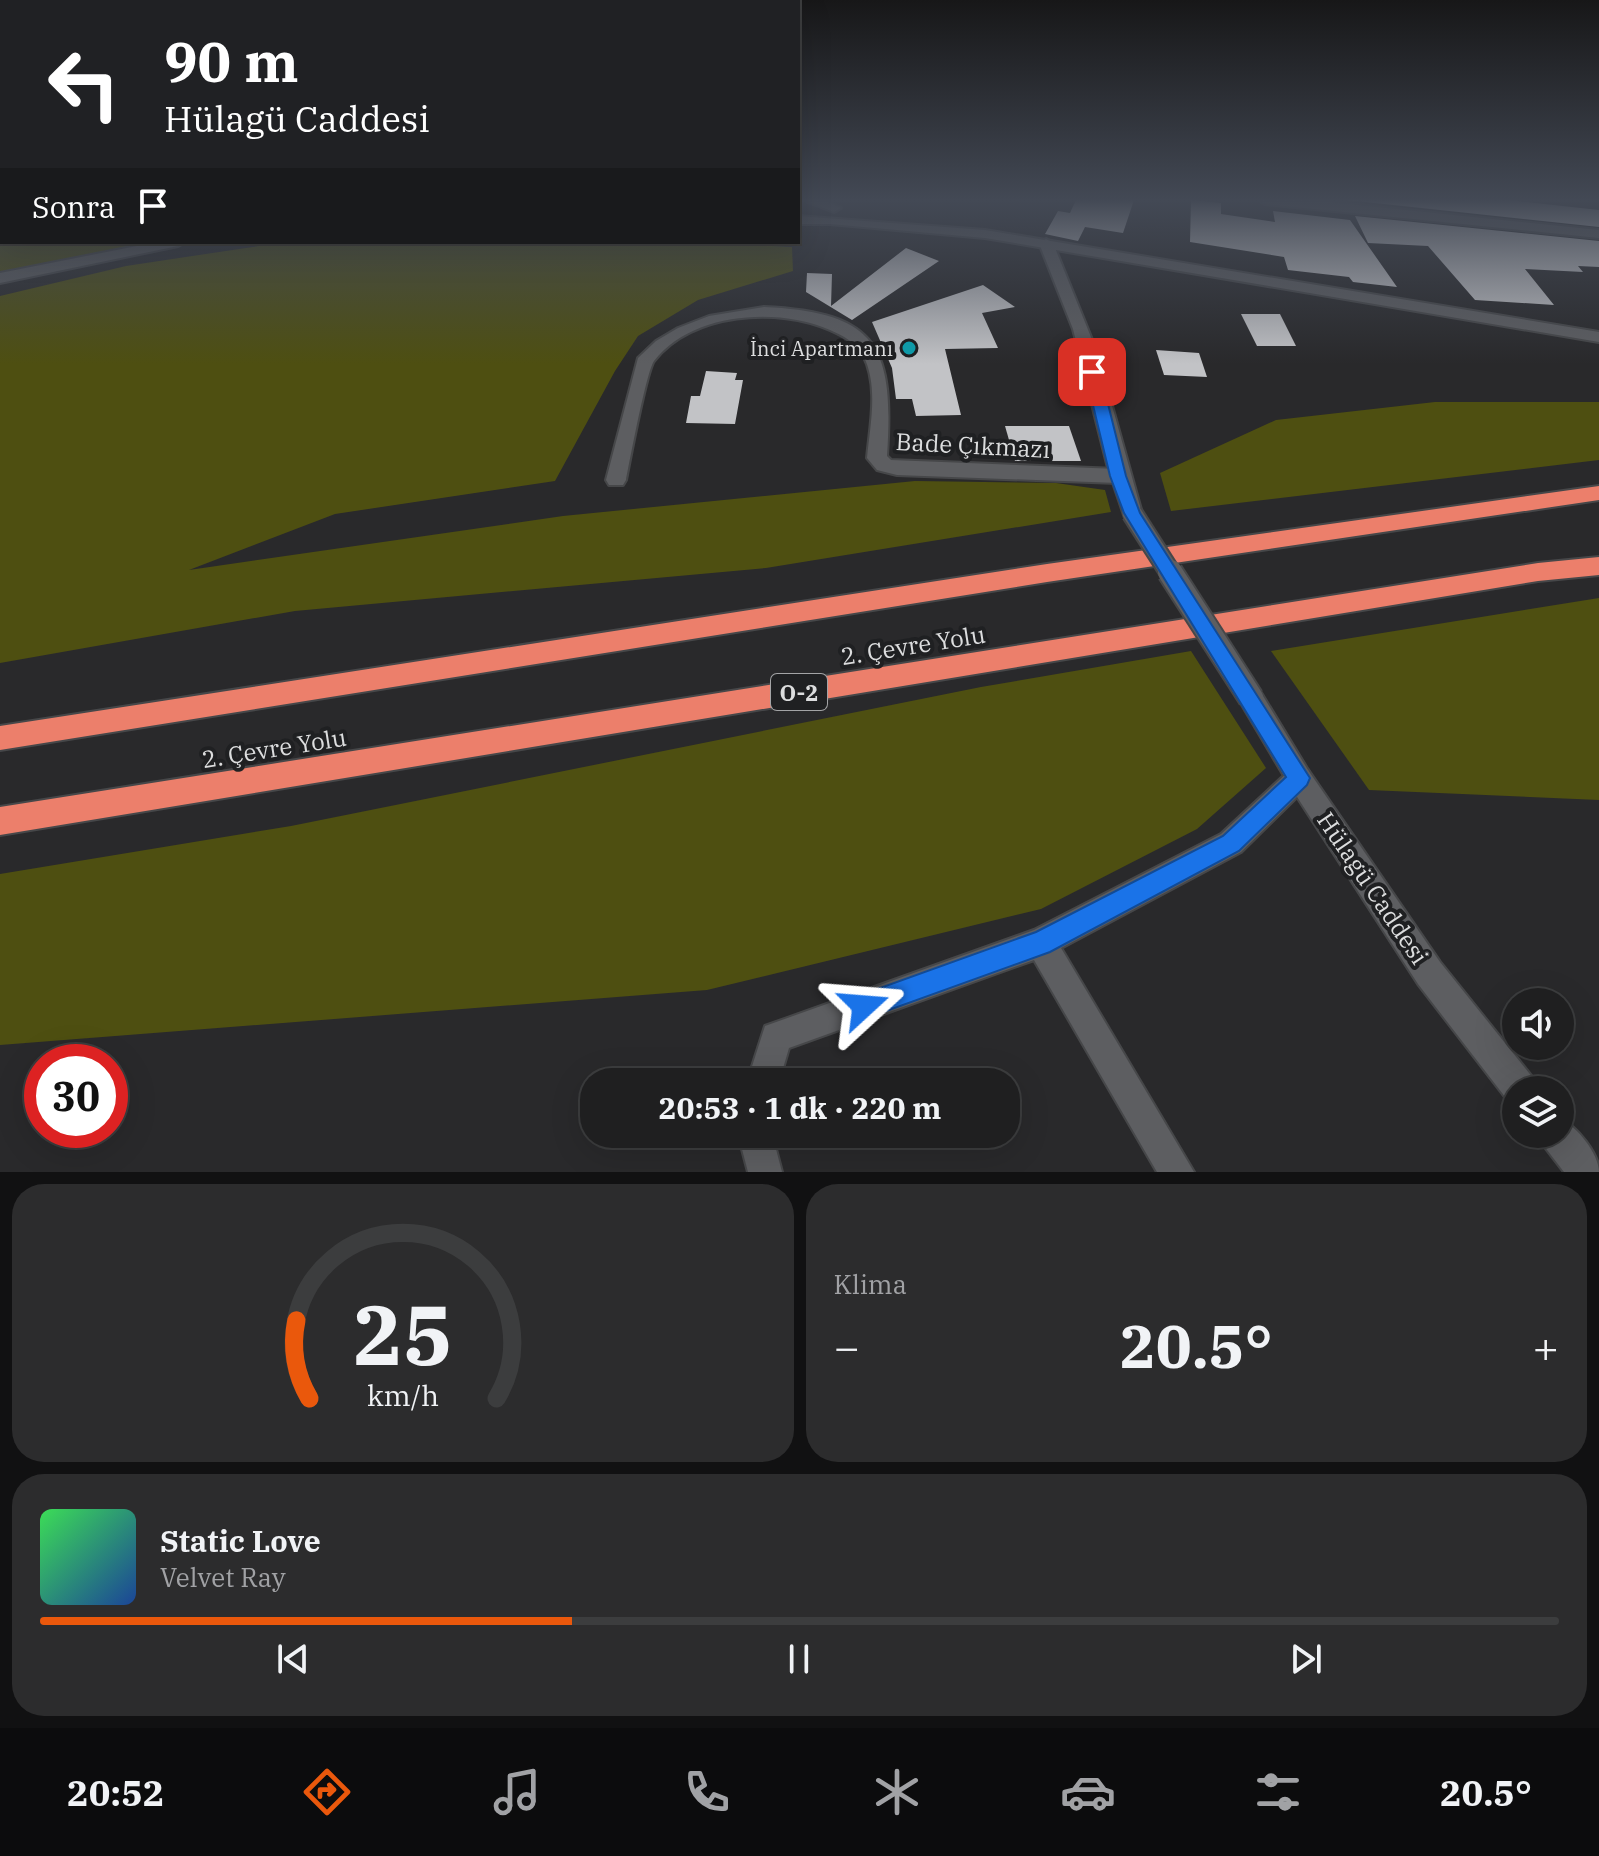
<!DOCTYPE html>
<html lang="tr">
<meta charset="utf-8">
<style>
:root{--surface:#1f1f20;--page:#2c2c2d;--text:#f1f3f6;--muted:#a1a2a5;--line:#3c3d3e;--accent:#ea580c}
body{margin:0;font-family:"IBM Plex Serif",serif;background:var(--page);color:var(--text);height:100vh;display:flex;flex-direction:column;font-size:30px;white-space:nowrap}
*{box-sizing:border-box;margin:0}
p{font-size:26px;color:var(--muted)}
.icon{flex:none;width:44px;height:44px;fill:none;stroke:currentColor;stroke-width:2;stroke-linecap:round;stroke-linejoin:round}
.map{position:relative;height:1172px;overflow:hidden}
.sheet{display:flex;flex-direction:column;gap:12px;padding:12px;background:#111112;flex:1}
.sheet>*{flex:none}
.hud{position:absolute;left:0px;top:0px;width:800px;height:244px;box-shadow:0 8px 32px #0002,0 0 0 2px var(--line);background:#202124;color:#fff;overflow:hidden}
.controls{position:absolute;left:1502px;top:988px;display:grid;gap:16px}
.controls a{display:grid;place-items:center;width:72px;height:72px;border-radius:50%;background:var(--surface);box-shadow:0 8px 32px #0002,0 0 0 2px var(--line);font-size:40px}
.speed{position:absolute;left:24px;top:1044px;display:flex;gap:16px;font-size:40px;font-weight:700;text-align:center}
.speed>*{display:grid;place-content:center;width:104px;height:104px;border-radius:50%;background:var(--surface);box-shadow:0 8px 32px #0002,0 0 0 2px var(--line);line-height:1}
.speed .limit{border:12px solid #d22;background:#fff;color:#111}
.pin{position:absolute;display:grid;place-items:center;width:68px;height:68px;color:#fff;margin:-34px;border-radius:16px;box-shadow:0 4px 12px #0006}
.me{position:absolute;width:88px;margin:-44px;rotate:71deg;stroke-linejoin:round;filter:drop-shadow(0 0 6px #0008)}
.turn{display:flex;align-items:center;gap:28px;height:168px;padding:0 32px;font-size:36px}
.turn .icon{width:104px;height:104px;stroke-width:2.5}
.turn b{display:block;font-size:56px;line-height:68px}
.then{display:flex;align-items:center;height:76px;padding:0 32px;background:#0003;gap:16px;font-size:30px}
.big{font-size:60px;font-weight:700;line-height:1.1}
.sheet .widget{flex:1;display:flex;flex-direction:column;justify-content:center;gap:12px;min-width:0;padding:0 28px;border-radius:32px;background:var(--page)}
.sheet .dial{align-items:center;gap:0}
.dial svg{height:208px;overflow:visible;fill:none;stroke:var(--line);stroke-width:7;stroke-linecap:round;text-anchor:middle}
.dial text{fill:var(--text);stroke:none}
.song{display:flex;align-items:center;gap:24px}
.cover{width:96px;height:96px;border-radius:12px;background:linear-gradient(135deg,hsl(130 70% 55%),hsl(220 70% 35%))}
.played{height:8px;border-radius:4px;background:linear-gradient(90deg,var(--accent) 35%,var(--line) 35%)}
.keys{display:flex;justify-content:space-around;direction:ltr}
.heat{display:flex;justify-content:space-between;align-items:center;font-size:44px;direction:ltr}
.sheet .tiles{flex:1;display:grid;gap:12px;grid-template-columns:1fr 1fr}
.widget:last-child{grid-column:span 2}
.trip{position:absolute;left:580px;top:1068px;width:440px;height:80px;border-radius:32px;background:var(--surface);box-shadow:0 8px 32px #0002,0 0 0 2px var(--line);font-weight:700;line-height:80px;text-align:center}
.dock{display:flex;height:128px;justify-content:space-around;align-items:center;background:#0c0c0d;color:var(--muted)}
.dock .icon{width:56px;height:56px}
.dock .active{color:var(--accent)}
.dock b{font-size:36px;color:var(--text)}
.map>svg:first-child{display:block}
.green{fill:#4e4f11}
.building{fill:#c2c3c6}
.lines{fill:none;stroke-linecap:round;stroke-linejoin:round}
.minor-casing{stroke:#464749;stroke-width:4}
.tertiary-casing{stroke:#464749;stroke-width:4}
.secondary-casing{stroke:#464749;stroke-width:4}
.motorway-casing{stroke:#464749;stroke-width:4}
.minor{fill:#5d5e61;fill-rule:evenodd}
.tertiary{fill:#5d5e61;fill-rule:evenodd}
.secondary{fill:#5d5e61;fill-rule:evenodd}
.motorway{fill:#ec7f6b;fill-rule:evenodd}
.tertiary-bridge-far1-casing{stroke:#464749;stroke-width:23;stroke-linecap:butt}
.tertiary-bridge-casing{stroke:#464749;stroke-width:28;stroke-linecap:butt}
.tertiary-bridge-far1{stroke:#5d5e61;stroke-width:19}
.tertiary-bridge{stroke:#5d5e61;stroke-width:24}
.route{fill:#1a73e8;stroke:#114b97;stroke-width:2}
.culture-dot{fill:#0f9aa8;stroke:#1f2022;stroke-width:3}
.labels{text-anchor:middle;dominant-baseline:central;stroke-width:8;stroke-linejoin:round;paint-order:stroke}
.far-poi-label{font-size:20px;fill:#dcddde;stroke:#1f2022;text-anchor:end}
.shield{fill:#1f2022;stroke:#a3a4a6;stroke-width:2}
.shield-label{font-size:22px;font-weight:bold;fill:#dcddde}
.street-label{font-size:24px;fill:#dcddde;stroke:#1f2022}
</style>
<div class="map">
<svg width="1599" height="1172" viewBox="0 0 1599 1172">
<rect width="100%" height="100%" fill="#29292b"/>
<!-- green -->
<g class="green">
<polygon points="0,200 2,242 151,242 0,272"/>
<polygon points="285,242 687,242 792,247 793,271 698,300 638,336 615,371 555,481 335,514 189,570 563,516 915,481 1056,483 1105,490 1111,512 766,568 295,611 0,663 0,296 126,266"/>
<polygon points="1435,402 1599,402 1599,460 1171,511 1160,473 1276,420"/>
<polygon points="1599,598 1599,800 1369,790 1271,651"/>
<polygon points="1191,651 1266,768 1197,829 1041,909 707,990 0,1045 0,874 291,826 981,687"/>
</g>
<!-- building -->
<g class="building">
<polygon points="1076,200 1134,200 1123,233 1085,227 1078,241 1045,234 1058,211 1070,213"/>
<polygon points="1191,200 1221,203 1221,214 1275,222 1273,211 1350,220 1397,287 1353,282 1349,277 1288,270 1284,257 1190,242"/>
<polygon points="1347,200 1507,200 1599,210 1599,227"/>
<polygon points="1355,216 1599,241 1599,267 1578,266 1583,272 1525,269 1554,305 1475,300 1428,246 1368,243"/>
<polygon points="906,248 939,261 852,320 806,292 807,273 832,274 831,306"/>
<polygon points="983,285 1015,307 982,313 998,348 945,349 961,415 916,416 912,399 896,399 892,368 872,322"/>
<polygon points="1241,314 1280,314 1296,346 1257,346"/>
<polygon points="1156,350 1199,353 1207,377 1164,375"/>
<polygon points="706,371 737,373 735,380 743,380 735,424 686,423 691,396 700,396"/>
<polygon points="1005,426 1069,426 1081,461 1015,461"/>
</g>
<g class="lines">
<defs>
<g id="minor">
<polygon points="803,200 824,200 841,208 834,212"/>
<polygon points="1259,200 1309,200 1599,230 1599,238 1265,204"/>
<path d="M764 307C880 312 894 350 887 456L891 460 1118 469 1128 476 1118 483 897 475 877 470 867 458C870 425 879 386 863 355 856 342 843 336 830 330 778 307 692 312 654 361 646 373 630 460 626 480L623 485H609L606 480 638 358 656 341 678 328 709 316Z"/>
<polygon points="1299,766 1308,770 1312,778 1308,786 1241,852 1061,948 1194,1172 1157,1172 1034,960 789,1048 779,1082 747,1082 765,1026 1034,930 1221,834 1290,770"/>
<polygon points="738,1134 772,1134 782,1172 748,1172"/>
</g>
<g id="tertiary">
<polygon points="1046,239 1053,243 1097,352 1142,513 1139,518 1125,518 1108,468 1073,329 1039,243"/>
<polygon points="1251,688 1260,691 1308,770 1440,962 1533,1078 1538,1090 1516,1090 1516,1105 1509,1102 1418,984 1290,786 1242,705 1239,698 1242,691"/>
<path d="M1560 1119C1577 1126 1599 1154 1599 1172H1564L1544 1146 1539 1134H1560Z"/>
</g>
<g id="secondary">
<polygon points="798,216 985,230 1599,332 1599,342 985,238 830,224 798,224"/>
<polygon points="157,242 185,242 178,246 0,283 0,273"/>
</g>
<g id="motorway">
<polygon points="1599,486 1599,500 1047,582 0,750 0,726 1047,564"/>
<polygon points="1599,557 1599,575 1538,581 0,835 0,807 1538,563"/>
</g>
</defs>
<!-- minor casing -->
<use href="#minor" class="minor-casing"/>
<!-- tertiary casing -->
<use href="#tertiary" class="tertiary-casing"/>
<!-- secondary casing -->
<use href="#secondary" class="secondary-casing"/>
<!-- motorway casing -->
<use href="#motorway" class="motorway-casing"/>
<!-- minor -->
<use href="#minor" class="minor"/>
<!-- tertiary -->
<use href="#tertiary" class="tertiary"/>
<!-- secondary -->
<use href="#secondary" class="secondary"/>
<!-- motorway -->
<use href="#motorway" class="motorway"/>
<defs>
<polyline id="tertiary-bridge-far1" points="1132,513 1171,574"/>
<polyline id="tertiary-bridge" points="1170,572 1251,698"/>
</defs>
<!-- tertiary-bridge-far1 casing -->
<use href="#tertiary-bridge-far1" class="tertiary-bridge-far1-casing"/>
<!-- tertiary-bridge casing -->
<use href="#tertiary-bridge" class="tertiary-bridge-casing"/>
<!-- tertiary-bridge-far1 -->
<use href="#tertiary-bridge-far1" class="tertiary-bridge-far1"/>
<!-- tertiary-bridge -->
<use href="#tertiary-bridge" class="tertiary-bridge"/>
</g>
<!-- sky -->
<linearGradient id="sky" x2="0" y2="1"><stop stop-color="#171718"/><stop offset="0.55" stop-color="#434955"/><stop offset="1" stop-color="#434955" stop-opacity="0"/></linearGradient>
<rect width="1599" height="364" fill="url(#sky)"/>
<!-- route -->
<polygon class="route" points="1092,368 1100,372 1126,476 1140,513 1310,778 1307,785 1239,851 1050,952 864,1019 855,1015 851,1006 855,997 1036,932 1223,836 1286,777 1124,513 1110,476 1085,372"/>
<!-- markers -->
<circle class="culture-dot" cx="909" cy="348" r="8"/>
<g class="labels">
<!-- far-poi labels -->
<g class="far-poi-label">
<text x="893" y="348">İnci Apartmanı</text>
</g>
<!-- shield labels -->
<rect class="shield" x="771" y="674" width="56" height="36" rx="6"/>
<g class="shield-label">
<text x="799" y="692">O-2</text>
</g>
<!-- street labels -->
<g class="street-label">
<text transform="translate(973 445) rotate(3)">Bade Çıkmazı</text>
<text transform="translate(913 645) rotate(-9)">2. Çevre Yolu</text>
<text transform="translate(274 748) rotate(-9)">2. Çevre Yolu</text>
<text transform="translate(1373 888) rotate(56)">Hülagü Caddesi</text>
</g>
</g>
</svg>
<div class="controls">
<a><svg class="icon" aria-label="sound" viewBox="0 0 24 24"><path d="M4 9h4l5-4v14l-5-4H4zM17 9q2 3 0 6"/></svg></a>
<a><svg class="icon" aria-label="layers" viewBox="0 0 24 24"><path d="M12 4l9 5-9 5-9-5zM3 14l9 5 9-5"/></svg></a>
</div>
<div class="speed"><div class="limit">30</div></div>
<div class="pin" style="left:1092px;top:372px;background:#d93025"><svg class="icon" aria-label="arrive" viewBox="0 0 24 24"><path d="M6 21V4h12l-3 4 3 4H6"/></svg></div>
<svg class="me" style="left:864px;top:1006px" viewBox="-20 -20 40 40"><path d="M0-17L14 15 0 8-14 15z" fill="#1a73e8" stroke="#fff" stroke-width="4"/></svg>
<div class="trip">20:53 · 1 dk · 220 m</div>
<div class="hud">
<div class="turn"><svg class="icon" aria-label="left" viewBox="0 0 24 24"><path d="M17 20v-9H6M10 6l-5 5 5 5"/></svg><div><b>90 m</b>Hülagü Caddesi</div></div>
<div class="then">Sonra<svg class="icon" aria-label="arrive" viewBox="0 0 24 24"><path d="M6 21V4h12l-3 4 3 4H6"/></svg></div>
</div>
</div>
<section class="sheet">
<div class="tiles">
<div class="widget dial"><svg viewBox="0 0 100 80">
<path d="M14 69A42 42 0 1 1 86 69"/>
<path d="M14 69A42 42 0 0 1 9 39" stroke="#ea580c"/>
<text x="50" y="56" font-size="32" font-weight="700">25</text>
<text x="50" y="72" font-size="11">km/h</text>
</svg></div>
<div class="widget"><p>Klima</p>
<div class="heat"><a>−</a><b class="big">20.5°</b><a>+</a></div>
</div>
<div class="widget">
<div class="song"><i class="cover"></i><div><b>Static Love</b><p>Velvet Ray</p></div></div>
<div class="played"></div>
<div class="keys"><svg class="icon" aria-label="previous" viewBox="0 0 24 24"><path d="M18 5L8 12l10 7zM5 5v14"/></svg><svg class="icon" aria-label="pause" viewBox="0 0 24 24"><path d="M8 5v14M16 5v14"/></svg><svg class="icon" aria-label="next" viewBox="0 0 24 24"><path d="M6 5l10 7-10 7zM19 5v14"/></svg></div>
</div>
</div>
</section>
<nav class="dock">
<b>20:52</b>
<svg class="icon active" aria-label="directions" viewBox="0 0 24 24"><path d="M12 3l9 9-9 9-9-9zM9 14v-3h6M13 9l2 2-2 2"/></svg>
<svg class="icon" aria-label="music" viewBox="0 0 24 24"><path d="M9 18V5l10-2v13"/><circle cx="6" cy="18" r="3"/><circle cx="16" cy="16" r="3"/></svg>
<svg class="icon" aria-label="phone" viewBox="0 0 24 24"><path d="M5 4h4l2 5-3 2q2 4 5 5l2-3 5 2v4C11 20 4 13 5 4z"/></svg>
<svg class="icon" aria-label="climate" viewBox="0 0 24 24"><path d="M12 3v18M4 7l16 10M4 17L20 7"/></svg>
<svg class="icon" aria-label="car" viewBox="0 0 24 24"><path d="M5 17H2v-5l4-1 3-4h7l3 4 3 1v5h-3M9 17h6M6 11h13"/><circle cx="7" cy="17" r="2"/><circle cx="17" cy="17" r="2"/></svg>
<svg class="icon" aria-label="filters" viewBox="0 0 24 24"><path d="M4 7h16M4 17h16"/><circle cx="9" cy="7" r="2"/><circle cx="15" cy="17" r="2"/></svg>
<b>20.5°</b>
</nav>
